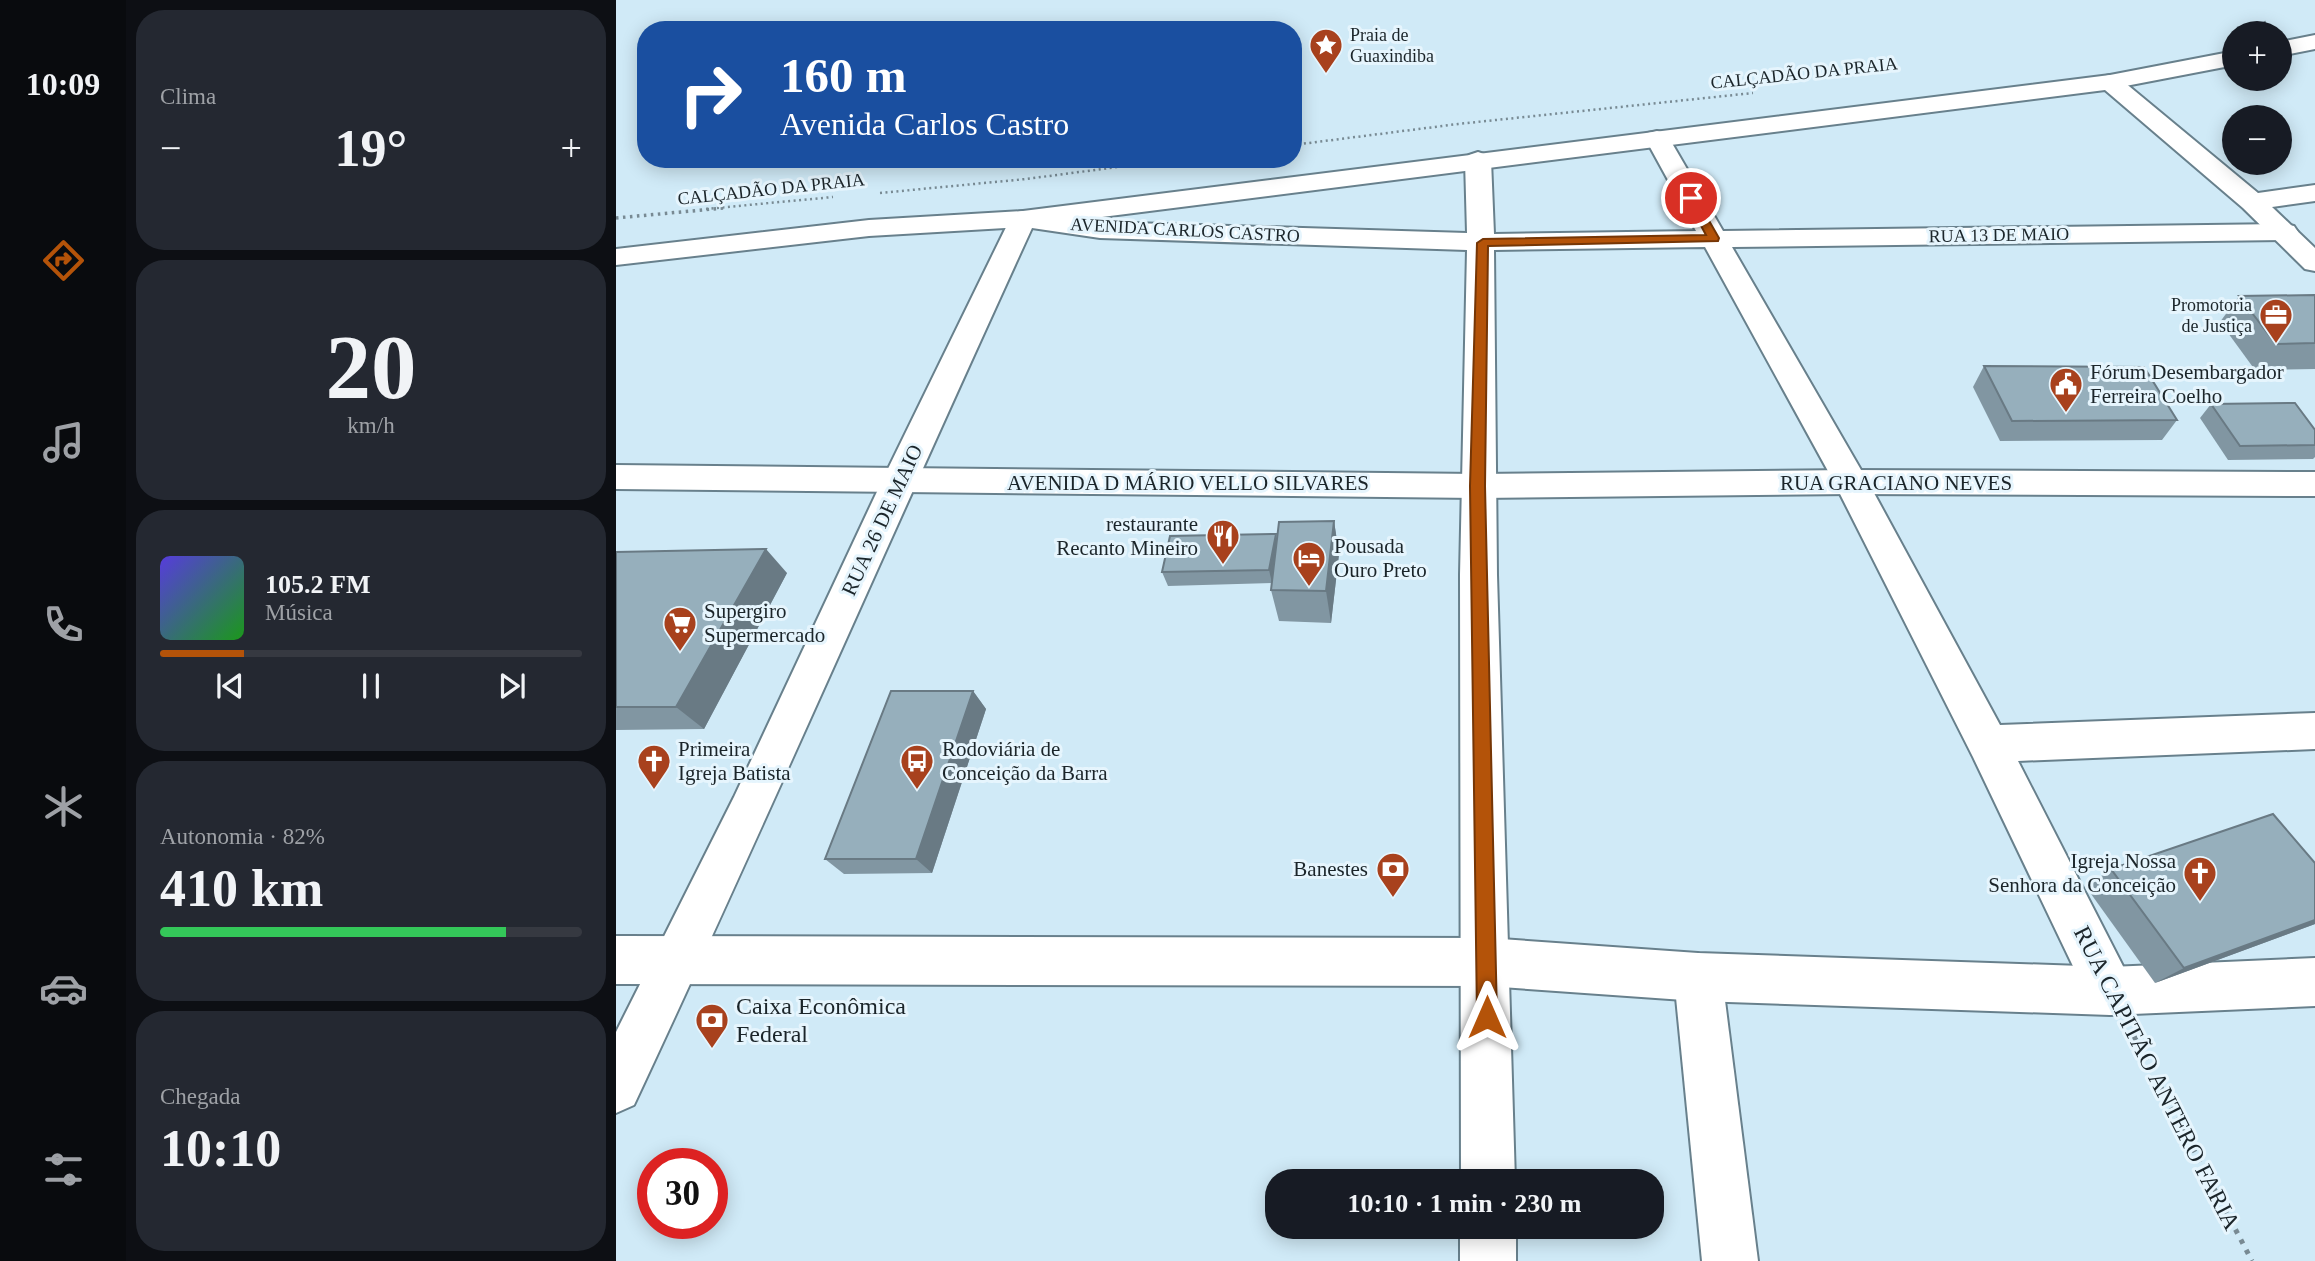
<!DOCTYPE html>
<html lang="pt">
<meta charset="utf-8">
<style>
:root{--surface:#171b24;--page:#242831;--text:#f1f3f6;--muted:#9ea1a6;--line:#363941;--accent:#b45309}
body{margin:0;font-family:"Times New Roman",serif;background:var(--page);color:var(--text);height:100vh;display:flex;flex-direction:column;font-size:26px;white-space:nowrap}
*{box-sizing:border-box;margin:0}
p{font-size:23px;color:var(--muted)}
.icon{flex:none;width:38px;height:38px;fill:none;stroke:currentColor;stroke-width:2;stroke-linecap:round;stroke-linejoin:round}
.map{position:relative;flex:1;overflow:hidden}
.drawer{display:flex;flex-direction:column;gap:10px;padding:10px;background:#0d0f14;width:490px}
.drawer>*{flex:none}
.banner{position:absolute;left:21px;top:21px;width:665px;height:147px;border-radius:28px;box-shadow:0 4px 18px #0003;background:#1a4fa0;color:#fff;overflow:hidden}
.buttons{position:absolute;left:1606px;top:21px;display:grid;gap:14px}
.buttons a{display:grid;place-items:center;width:70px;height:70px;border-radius:50%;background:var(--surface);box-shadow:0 4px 18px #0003;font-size:35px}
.speed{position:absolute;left:21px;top:1148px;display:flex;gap:14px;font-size:35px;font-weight:700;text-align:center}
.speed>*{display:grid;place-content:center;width:91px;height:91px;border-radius:50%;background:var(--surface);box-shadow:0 4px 18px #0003;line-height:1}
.speed .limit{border:10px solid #d22;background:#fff;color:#111}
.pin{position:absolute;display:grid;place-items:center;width:60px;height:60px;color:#fff;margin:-30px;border:4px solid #fff;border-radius:50%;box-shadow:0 2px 7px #0007}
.me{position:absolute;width:77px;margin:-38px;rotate:0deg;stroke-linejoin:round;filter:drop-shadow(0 0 5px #0008)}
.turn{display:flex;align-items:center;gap:24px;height:147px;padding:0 28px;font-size:32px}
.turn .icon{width:91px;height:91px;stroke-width:2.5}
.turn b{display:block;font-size:49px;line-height:60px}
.big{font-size:52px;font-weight:700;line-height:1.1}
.drawer .widget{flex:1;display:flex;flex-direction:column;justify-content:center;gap:10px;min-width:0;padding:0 24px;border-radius:28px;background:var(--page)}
.drawer .dial{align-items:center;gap:0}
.dial b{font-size:91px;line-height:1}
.song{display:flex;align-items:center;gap:21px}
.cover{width:84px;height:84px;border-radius:10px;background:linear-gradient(135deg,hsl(250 70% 55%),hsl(120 70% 35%))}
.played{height:7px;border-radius:4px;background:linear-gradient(90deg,var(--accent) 20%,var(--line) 20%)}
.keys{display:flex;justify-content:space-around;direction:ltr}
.heat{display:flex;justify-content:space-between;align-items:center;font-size:38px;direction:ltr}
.charge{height:10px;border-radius:5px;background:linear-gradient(90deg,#34c759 82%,var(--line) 0)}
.trip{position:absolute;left:649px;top:1169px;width:399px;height:70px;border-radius:28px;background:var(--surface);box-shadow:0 4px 18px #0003;font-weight:700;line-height:70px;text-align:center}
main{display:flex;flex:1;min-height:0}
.dock{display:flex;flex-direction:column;width:126px;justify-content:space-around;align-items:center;background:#090b0e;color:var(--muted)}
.dock .icon{width:49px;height:49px}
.dock .selected{color:var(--accent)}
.dock b{font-size:32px;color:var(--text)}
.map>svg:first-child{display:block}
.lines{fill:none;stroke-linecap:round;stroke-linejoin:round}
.street-casing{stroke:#68808c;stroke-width:4}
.secondary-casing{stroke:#68808c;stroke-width:4}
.path-far2{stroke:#788a93;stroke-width:2.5;stroke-dasharray:2 3.5;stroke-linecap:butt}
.path-far1{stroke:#788a93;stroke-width:3.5;stroke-dasharray:2.5 4.5;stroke-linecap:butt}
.path{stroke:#788a93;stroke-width:5;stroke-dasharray:4.5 7;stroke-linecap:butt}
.street{fill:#fff;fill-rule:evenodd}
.secondary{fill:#fff;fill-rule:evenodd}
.wall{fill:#8196a2}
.shaded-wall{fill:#697a84}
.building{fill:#96afbc;stroke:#697a84;stroke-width:2}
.route{fill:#b45309;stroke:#753606;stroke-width:2}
.labels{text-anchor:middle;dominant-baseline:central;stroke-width:6;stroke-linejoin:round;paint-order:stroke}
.far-poi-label{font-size:18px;fill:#1b252a;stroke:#e6f5fd;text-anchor:start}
.far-street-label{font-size:18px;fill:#1b252a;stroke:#e6f5fd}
.poi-label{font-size:21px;fill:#1b252a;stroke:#e6f5fd;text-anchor:start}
.street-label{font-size:21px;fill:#1b252a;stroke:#e6f5fd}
.near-poi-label{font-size:24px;fill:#1b252a;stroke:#e6f5fd;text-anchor:start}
.near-street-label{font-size:24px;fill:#1b252a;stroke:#e6f5fd}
</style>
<main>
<nav class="dock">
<b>10:09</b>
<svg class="icon selected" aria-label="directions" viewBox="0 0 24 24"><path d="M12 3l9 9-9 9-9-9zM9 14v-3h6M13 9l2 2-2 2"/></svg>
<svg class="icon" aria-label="music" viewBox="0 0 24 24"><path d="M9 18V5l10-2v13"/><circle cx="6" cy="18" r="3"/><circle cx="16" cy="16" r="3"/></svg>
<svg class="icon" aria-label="phone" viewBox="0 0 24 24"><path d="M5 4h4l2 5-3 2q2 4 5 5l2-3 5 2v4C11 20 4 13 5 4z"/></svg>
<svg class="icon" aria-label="climate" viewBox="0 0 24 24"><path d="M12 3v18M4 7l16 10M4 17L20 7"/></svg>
<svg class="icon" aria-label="car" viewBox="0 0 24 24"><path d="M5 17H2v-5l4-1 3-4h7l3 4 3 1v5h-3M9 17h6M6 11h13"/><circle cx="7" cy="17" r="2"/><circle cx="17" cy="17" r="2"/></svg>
<svg class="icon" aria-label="filters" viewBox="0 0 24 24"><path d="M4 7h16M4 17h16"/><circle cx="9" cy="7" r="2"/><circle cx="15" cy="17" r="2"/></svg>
</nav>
<section class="drawer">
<div class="widget"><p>Clima</p>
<div class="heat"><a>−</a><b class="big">19°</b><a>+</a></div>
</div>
<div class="widget dial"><b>20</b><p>km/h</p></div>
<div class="widget">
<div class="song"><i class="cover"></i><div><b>105.2 FM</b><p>Música</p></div></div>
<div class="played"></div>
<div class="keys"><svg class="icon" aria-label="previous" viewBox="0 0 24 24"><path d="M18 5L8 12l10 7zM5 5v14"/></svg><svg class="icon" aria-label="pause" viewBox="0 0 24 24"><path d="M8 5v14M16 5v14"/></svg><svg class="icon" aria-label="next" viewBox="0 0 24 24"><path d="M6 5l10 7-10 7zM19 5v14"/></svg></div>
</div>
<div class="widget"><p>Autonomia · 82%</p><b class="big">410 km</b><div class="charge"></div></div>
<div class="widget"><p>Chegada</p><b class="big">10:10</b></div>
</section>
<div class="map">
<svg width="1699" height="1261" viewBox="0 0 1699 1261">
<rect width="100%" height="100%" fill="#d0eaf7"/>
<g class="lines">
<defs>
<g id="street">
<polygon points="1699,35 1699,49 1664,56 1664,42"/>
<polygon points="1619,51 1619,65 1494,89 1486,87 1482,82 1486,77 1494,75"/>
<path d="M1041 131 1050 133 1053 138 1107 231 1668 224 1678 226 1682 232 1678 238 1668 240 1116 247 1252 482 1384 725 1699 713V749L1402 761 1511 974 1518 991 1511 1008 1494 1015 1477 1008 1357 757 1218 482 1089 247 878 250 881 575 899 1181H845L844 575 851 250 484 238 416 228C282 520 154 814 18 1105L0 1113V1032L118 797 266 481 397 213 407 211 484 222 851 233 849 160 853 155 862 152 871 155 875 160 878 234 1080 231 1029 138 1032 133Z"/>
<polygon points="1082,953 1099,960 1106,977 1142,1261 1086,1261 1058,977 1065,960"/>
<rect x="844" y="1227" width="56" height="34"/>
</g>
<g id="secondary">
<polygon points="1494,75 1502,77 1642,193 1699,185 1699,201 1656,207 1699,248 1699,271 1689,269 1627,208 1489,90 407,227 253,236 0,265 0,249 253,220 407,211"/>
<polygon points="0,465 862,474 1235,470 1699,472 1699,496 1235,494 862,498 0,489"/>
<polygon points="0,936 871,938 1082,953 1494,967 1699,958 1699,1006 1494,1015 1082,1001 871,986 0,984"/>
</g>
</defs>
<!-- street casing -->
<use href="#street" class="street-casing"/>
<!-- secondary casing -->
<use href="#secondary" class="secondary-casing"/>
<!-- path-far2 -->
<g class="path-far2">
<polyline points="1621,28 1650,22"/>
<polyline points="677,145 842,124 1137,93"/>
<polyline points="264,193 410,179 563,159"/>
<polyline points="90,209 217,197"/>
</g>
<!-- path-far1 -->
<polyline class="path-far1" points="0,218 108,208"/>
<!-- path -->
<polyline class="path" points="1518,1036 1636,1261"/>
<!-- street -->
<use href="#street" class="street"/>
<!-- secondary -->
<use href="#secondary" class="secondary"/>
</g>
<!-- wall -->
<g class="wall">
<polygon points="1699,295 1699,369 1639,370 1604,322 1623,296"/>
<polygon points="1368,366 1561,420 1546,440 1384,441 1357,387"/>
<polygon points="1595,404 1699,430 1699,457 1697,459 1612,460 1584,418"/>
<polygon points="718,521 723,554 715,623 663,621 655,590 656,583 552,586 546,572 661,540"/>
<polygon points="0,552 171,573 88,729 0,730"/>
<polygon points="357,691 370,709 316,873 228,874 209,859"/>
<polygon points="1699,863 1699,924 1539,983 1470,887 1495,869"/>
</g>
<!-- shaded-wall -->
<g class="shaded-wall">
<polygon points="718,521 723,554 715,623 710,591"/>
<polygon points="660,534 663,548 656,583 653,570"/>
<polygon points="150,549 171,573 88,729 60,707"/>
<polygon points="357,691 370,709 316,873 300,859"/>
<polygon points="1699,920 1699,924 1539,983 1568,968"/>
</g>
<!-- building -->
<g class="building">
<polygon points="1699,295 1699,343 1660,344 1623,296"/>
<polygon points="1368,366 1528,367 1561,420 1396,421"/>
<polygon points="1679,403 1699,430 1699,445 1624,446 1595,404"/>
<polygon points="718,521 710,591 655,590 663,522"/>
<polygon points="660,534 653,570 546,572 554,536"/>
<polygon points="150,549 60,707 0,707 0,552"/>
<polygon points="275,691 357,691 300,859 209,859"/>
<polygon points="1657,814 1699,863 1699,920 1568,968 1495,869"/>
</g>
<!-- route -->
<polygon class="route" points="1075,195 1080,198 1103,238 1102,241 872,246 869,486 881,1017 878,1024 871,1027 864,1024 861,1017 854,486 861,243 867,239 1090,235 1070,198"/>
<!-- icons -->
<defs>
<symbol id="sight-pin" viewBox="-11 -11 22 30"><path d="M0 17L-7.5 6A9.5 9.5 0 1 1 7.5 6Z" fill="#a8411d" stroke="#e6f5fd"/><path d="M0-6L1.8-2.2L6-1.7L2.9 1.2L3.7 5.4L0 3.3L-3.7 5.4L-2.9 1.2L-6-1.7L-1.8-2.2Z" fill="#fff"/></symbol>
<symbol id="office-pin" viewBox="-11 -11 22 30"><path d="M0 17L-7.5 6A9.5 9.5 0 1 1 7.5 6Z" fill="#a8411d" stroke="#e6f5fd"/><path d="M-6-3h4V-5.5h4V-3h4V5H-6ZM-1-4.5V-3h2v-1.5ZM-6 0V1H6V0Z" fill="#fff"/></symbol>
<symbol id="civic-pin" viewBox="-11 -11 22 30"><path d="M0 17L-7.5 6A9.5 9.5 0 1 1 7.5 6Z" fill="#a8411d" stroke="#e6f5fd"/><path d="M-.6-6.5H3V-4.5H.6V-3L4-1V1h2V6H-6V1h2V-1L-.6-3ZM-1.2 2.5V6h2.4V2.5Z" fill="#fff"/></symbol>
<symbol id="restaurant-pin" viewBox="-11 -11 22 30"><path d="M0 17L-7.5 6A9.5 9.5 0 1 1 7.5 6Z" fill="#a8411d" stroke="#e6f5fd"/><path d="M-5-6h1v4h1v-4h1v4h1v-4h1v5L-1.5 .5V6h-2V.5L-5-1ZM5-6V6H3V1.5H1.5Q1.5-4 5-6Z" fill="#fff"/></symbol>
<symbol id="hotel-pin" viewBox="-11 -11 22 30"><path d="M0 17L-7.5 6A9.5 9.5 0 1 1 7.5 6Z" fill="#a8411d" stroke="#e6f5fd"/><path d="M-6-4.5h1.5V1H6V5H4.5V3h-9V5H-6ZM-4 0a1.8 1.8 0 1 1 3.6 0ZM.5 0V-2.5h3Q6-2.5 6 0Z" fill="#fff"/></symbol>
<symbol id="supermarket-pin" viewBox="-11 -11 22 30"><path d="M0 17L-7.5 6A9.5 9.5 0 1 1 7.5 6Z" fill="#a8411d" stroke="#e6f5fd"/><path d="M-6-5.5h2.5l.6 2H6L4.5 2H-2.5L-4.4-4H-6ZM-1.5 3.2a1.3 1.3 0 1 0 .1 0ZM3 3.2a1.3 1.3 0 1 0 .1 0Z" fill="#fff"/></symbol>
<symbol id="church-pin" viewBox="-11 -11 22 30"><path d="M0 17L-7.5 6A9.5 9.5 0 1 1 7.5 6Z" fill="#a8411d" stroke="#e6f5fd"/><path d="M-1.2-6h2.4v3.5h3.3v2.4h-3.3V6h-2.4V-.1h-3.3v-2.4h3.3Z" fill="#fff"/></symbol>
<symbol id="bus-pin" viewBox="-11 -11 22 30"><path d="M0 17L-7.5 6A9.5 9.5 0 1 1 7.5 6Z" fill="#a8411d" stroke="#e6f5fd"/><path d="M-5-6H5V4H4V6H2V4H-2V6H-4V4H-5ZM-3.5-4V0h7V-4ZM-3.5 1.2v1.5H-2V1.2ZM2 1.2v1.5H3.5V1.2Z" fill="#fff"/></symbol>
<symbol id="bank-pin" viewBox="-11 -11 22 30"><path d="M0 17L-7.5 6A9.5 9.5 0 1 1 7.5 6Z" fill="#a8411d" stroke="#e6f5fd"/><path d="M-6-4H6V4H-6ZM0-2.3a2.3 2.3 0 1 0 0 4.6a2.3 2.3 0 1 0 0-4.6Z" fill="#fff"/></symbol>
</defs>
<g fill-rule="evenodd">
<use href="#sight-pin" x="691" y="26" width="38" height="52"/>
<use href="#office-pin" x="1641" y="296" width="38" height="52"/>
<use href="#civic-pin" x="1431" y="365" width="38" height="52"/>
<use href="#restaurant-pin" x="588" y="517" width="38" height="52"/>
<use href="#hotel-pin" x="674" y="539" width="38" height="52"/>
<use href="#supermarket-pin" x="45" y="604" width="38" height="52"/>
<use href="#church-pin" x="19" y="742" width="38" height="52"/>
<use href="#bus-pin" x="282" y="742" width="38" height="52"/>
<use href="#bank-pin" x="758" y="850" width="38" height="52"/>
<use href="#church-pin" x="1565" y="854" width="38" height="52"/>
<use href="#bank-pin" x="77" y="1001" width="38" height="52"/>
</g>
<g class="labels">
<!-- far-poi labels -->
<g class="far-poi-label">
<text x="734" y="35">Praia de<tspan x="734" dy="21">Guaxindiba</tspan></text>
<text x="1636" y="305" text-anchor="end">Promotoria<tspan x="1636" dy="21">de Justiça</tspan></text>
</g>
<!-- far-street labels -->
<g class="far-street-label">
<text transform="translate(1188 73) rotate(-6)">CALÇADÃO DA PRAIA</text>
<text transform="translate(155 189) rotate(-6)">CALÇADÃO DA PRAIA</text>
<text transform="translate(569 230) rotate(3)">AVENIDA CARLOS CASTRO</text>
<text transform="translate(1383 235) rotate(-1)">RUA 13 DE MAIO</text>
</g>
<!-- poi labels -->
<g class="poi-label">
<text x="1474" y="372">Fórum Desembargador<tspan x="1474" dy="24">Ferreira Coelho</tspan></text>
<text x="582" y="524" text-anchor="end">restaurante<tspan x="582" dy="24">Recanto Mineiro</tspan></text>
<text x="718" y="546">Pousada<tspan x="718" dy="24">Ouro Preto</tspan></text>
<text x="88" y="611">Supergiro<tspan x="88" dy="24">Supermercado</tspan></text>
<text x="62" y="749">Primeira<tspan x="62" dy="24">Igreja Batista</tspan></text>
<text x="326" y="749">Rodoviária de<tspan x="326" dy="24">Conceição da Barra</tspan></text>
<text x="1560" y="861" text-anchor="end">Igreja Nossa<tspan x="1560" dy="24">Senhora da Conceição</tspan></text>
<text x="752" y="869" text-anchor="end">Banestes</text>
</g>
<!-- street labels -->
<g class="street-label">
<text x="572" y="483">AVENIDA D MÁRIO VELLO SILVARES</text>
<text x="1280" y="483">RUA GRACIANO NEVES</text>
<text transform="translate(266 520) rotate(-65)">RUA 26 DE MAIO</text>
</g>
<!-- near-poi labels -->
<g class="near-poi-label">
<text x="120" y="1006">Caixa Econômica<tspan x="120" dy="28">Federal</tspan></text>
</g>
<!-- near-street labels -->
<g class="near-street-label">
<text transform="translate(1541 1078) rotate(63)">RUA CAPITÃO ANTERO FARIA</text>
</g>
</g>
</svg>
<div class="buttons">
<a>+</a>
<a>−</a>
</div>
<div class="speed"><div class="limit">30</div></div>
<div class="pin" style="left:1075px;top:198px;background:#d93025"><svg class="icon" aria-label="arrive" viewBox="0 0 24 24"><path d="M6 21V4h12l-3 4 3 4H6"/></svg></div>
<svg class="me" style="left:871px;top:1017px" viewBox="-20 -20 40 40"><path d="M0-17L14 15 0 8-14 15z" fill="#b45309" stroke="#fff" stroke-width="4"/></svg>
<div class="trip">10:10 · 1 min · 230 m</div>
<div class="banner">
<div class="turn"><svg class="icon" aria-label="right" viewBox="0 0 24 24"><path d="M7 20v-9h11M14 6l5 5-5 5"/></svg><div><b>160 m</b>Avenida Carlos Castro</div></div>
</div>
</div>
</main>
